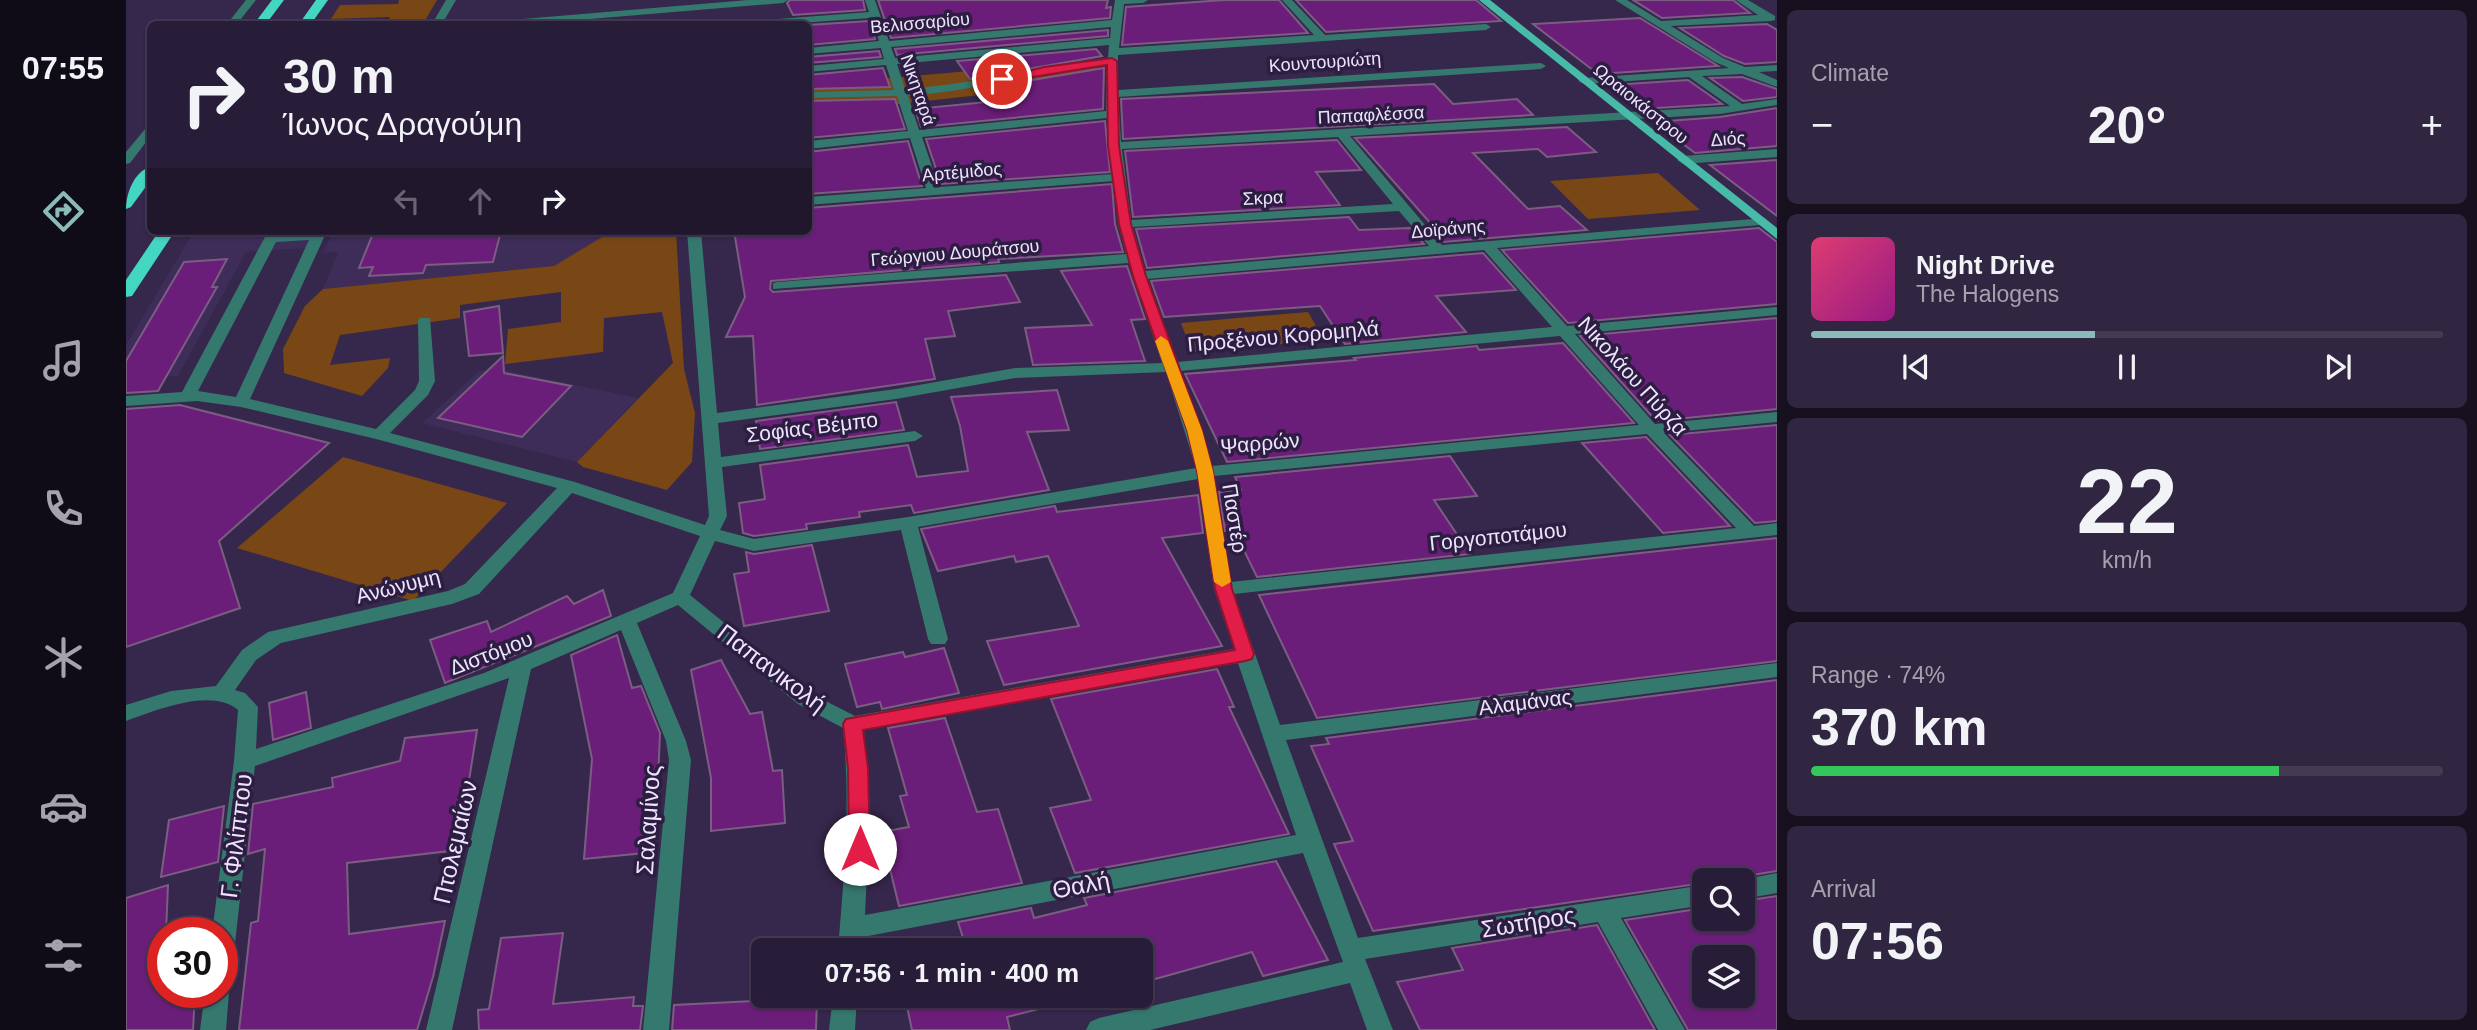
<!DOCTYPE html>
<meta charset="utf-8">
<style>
:root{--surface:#281d39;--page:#302641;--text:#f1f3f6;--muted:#a5a2ae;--line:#443b53;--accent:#8bbbb9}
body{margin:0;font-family:Helvetica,sans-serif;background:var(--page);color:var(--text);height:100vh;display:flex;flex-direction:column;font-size:26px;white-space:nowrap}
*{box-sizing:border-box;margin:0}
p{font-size:23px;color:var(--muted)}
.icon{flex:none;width:38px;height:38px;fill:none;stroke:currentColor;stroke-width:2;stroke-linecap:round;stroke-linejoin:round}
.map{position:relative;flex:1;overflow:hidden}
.sheet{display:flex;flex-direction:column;gap:10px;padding:10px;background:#16101f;width:700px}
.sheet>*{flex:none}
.banner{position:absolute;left:21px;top:21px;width:665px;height:214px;border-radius:10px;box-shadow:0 2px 5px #0004,0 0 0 2px var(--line);background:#281d39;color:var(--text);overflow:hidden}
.fabs{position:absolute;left:1566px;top:868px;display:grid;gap:14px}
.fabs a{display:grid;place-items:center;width:63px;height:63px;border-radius:10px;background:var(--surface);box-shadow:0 2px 5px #0004,0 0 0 2px var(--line);font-size:35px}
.speed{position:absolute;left:21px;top:917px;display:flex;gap:14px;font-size:35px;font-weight:700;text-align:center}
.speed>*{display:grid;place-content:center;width:91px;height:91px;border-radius:50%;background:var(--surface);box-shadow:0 2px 5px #0004,0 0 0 2px var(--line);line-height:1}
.speed .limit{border:10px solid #d22;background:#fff;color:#111}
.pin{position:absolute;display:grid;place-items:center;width:60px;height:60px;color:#fff;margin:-30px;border:4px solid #fff;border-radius:50%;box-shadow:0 2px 7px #0007}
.me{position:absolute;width:77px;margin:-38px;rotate:0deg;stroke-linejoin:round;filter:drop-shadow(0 0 5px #0008)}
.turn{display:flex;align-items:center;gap:24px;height:147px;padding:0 21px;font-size:32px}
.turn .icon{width:91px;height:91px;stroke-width:2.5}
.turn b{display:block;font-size:49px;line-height:60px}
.lanes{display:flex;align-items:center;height:66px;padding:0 21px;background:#0003;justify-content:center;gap:35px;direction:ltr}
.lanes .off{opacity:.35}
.big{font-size:52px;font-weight:600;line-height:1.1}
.sheet .card{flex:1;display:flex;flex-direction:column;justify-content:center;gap:10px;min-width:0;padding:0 24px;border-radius:10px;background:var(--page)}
.sheet .dial{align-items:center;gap:0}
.dial b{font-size:91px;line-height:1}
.song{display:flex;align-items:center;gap:21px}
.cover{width:84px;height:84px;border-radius:10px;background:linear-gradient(135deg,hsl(340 70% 55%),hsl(310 70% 35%))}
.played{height:7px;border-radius:4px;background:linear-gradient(90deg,var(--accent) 45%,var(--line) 45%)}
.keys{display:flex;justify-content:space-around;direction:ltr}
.heat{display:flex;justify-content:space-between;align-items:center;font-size:38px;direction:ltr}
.charge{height:10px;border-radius:5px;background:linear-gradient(90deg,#34c759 74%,var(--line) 0)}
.trip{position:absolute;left:625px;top:938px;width:402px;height:70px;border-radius:10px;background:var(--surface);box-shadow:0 2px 5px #0004,0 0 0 2px var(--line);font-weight:600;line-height:70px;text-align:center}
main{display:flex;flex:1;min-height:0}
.tab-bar{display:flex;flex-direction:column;width:126px;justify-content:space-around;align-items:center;background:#100c17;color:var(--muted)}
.tab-bar .icon{width:49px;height:49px}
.tab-bar .current{color:var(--accent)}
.tab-bar b{font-size:32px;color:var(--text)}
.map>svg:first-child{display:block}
.built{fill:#3e2c59}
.green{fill:#784715}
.building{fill:#6b1e79;stroke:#7c5d82;stroke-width:2;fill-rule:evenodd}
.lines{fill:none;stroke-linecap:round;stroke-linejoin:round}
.minor{fill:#35786d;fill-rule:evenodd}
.major{fill:#47bba8;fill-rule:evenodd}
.highway{fill:#43d6c0;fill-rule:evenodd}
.route{fill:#e11d48;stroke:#92132f;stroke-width:2}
.slow{fill:#f59e0b}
.labels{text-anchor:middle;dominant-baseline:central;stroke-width:7;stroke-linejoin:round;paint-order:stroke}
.far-street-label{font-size:18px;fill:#ece4fd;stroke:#2c1d41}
.street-label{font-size:21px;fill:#ece4fd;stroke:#2c1d41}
.near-street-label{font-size:24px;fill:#ece4fd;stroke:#2c1d41}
</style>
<main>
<nav class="tab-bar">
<b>07:55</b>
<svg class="icon current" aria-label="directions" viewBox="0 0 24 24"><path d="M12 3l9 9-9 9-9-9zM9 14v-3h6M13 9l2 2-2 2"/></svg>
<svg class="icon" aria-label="music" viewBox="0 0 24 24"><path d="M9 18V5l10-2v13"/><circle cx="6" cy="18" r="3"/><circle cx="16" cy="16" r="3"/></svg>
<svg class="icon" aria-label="phone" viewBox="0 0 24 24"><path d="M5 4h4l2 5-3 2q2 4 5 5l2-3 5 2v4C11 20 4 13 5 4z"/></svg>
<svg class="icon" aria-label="climate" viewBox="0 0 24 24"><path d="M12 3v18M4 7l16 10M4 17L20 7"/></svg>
<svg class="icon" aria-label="car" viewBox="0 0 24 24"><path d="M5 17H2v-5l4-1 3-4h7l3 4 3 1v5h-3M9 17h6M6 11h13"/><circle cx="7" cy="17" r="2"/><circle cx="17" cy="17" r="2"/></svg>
<svg class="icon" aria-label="filters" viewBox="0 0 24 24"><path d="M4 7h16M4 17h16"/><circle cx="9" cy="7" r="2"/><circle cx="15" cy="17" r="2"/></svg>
</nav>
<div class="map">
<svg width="1651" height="1030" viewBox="0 0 1651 1030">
<rect width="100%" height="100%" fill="#36274c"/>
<!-- built -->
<g class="built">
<polygon points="68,231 188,231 180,248 120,252 52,376 0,377 0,345"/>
<polygon points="207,231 486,231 428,266 197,289 212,252 197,253"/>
<polygon points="373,369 512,398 451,462 296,423 353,371"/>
</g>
<!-- green -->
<g class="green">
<polygon points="273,0 311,0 297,24 261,24 264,17 205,19 214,5 272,4"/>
<polygon points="969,60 971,82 683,114 683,85"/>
<polygon points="1532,173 1574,210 1462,219 1424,181"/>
<polygon points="486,231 550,231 558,369 569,413 566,462 541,490 457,467 451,462 547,363 536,312 478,318 477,352 379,364 382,329 435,322 435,292 334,305 334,318 214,335 204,365 264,358 262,368 236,396 158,373 157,349 179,306 197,289 428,266"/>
<polygon points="1182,312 1198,340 1066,352 1055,323"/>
<polygon points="217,457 381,503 287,601 111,548"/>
</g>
<!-- building -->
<g class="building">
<polygon points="664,0 737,0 739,10 667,15 661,3"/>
<polygon points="752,0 982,0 980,8 985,7 984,18 765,38"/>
<polygon points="1098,0 1153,0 1182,33 996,45 1000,7"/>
<polygon points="1170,0 1350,0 1375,21 1200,32"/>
<polygon points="1507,0 1607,0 1624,13 1536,18"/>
<polygon points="1514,18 1592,66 1472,74 1407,24"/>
<polygon points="743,21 749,39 682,45 682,25"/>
<polygon points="1641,24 1651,30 1651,62 1619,64 1598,56 1554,28"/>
<polygon points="982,30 982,36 771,55 769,49"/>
<polygon points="970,49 976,56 844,79 831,61"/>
<polygon points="753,51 755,57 682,63 682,57"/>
<polygon points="757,68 764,87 682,89 682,75"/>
<polygon points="978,68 977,109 795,127 789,109 861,102 852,89"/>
<polygon points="1616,77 1651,89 1651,97 1617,101 1584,78"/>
<polygon points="1562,80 1596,104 1515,109 1485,85"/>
<polygon points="1308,84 1327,104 1391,99 1407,115 997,139 995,99"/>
<polygon points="769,99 779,129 682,138 682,101"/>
<polygon points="1651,108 1651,146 1569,153 1528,122 1594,117"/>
<polygon points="979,121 984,172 815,184 800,139"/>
<polygon points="1441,127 1470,152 1421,157 1412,149 1347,153 1402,209 1434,206 1461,230 1317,242 1304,227 1307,226 1229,138"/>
<polygon points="1211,140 1235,170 1190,172 1214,205 1007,217 999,151"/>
<polygon points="782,141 796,186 682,194 682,152"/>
<polygon points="1651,160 1651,216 1584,165"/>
<polygon points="986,184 989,224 997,252 872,259 873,262 645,281 644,289 647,292 880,275 894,302 822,311 829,336 799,339 809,379 631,405 627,336 600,337 619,297 608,231 682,231 682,208"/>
<polygon points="1223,217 1233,230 1284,228 1298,244 1021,268 1010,229"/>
<polygon points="1633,228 1651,242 1651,304 1442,323 1376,250"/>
<polygon points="248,231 375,231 367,262 300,265 297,273 243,276 247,267 233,268"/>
<polygon points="1357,253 1390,290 1310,296 1340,332 1219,344 1194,306 1038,317 1025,281"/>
<polygon points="101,259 86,287 91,287 32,391 0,393 0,361 58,262"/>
<polygon points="1001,266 1019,319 1005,320 1019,361 907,365 899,328 966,325 935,271"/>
<polygon points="373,306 377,353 343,356 338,312"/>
<polygon points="1651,318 1651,409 1530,421 1454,336"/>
<polygon points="1437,343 1508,423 1101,462 1059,374 1230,360 1228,358 1351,346 1353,350"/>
<polygon points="377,356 378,373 445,386 396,437 312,418"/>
<polygon points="931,390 943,430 901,432 923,490 788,513 785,505 733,512 734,517 680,524 681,529 628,536 617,533 613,503 639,499 634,465 782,445 791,477 842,471 834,426 825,397"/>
<polygon points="770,402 778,430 634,449 630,421"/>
<polygon points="54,405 203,443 93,541 114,608 0,647 0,409"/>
<polygon points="1651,425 1651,521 1629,523 1544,435"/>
<polygon points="1520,437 1604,526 1537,533 1456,443"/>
<polygon points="1324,456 1351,496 1308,500 1344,554 1131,577 1108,530 1099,531 1093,492 1115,490 1109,477"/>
<polygon points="1072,495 1077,533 1036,538 1096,646 878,685 861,641 953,626 922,556 890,562 888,556 812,571 795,529 929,506 931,512"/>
<polygon points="1651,538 1651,661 1191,718 1133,595"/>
<polygon points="686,545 703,611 618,626 608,574 623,572 620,552 628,554"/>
<polygon points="477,590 485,616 319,683 304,640 361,621 365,632 441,596 448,604"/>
<polygon points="491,635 506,688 515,686 534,733 529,852 458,859 466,759 445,655"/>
<polygon points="818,648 833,693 756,709 754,702 731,707 719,664 777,652 779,657"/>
<polygon points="595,660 624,714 636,712 647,771 656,770 659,823 585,831 585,778 565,670"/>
<polygon points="1091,669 1108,707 1103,707 1163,834 949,873 924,808 965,800 925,699"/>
<polygon points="1651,680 1651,871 1614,877 1611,880 1578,880 1578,883 1247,931 1208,844 1227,841 1185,746 1203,744 1200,738"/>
<polygon points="180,692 185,728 147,740 143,703"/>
<polygon points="819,718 851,812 872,809 896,883 773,906 755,832 783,827 774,796 781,795 762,728"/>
<polygon points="351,730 332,850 221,863 223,934 319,921 307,977 291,1030 113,1030 125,923 132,921 139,849 122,854 127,804 207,787 206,778 274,761 279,738"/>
<polygon points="98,806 92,862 35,877 43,820"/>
<polygon points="1150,861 1202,960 1137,976 1126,952 1015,983 1015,950 841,950 832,922 905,908 908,918 961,905 958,898"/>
<polygon points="42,885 40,933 37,933 37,992 69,992 67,1030 0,1030 0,898"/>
<path d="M1651 896V1030H1562L1499 920 1578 908V919H1617V901ZM1578 957H1617V996H1578Z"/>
<polygon points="1471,925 1529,1030 1294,1030 1271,982 1337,970 1326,948"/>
<polygon points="437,933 427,1004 508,997 507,1006 517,1006 514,1030 353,1030 352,1010 363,1009 375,938"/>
<polygon points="801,996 964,996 881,1017 884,1030 786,1030 780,1002"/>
<polygon points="691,998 690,1030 546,1030 548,1005"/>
</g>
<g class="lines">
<!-- minor -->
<g class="minor">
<polygon points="120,0 130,0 111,24 101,24"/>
<polygon points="320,0 330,0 316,24 306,24"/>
<polygon points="622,0 662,0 657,3 404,24 369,24 374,21"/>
<path d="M739 0H749L763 41 986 20 989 0H1022L1017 3 998 4 993 48 1188 35 1156 0H1166L1199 35 1360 24 1365 27 1360 30 992 55V90L1415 63 1420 66 1415 69 992 97 995 142 1604 106 1563 77 1458 84 1452 81 1458 78 1603 68 1589 62 1489 0H1501L1535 21 1632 15 1610 0H1622L1649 16V20L1645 21 1545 26 1597 58 1619 67 1651 65V71L1633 72 1651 80V87L1616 74 1576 76 1616 104 1651 99V105L1594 114 1224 136 1316 245 1639 218 1641 221 1634 225 1371 248 1441 326 1651 307V315L1449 334 1529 424 1651 412V422L1538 433 1628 526 1651 523V535L1108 594 1154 725 1651 663V677L1160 740 1232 938 1578 885V905L1495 918 1559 1030H1532L1472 922 1239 959 1267 1030H1241L1224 983 1024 1030H960L964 1022 973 1018 1217 962 1177 853 737 937 736 950H712C718 876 725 803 717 728L672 704 552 605 511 623 560 741 565 760 543 1030H517L543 760 540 741 495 630 405 669 326 1030H300L383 678 129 766 108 952 104 960 96 963V933H86L108 761 112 710C85 687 29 711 0 721V705L45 691 90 686 116 650 142 632 322 591 339 584 431 488 250 439 115 407 71 401 0 406V396L56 392 140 235 201 231 124 399 250 429 289 390 293 381 292 321 294 318H304L309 381 302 395 264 433 449 482 579 525 583 516 561 231H575L591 413 770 389 889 368 1036 363 1003 263 647 289V283L652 282 1000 254 992 224 988 181 682 205V197L800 188 784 138 682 149V141L782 131 771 96 682 98V92L768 90 760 65 682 72V66L758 59 755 48 682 54V48L753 41 745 18 659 24H620L625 21 743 12ZM985 27 984 38 769 58 765 47ZM983 45 982 58C914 67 848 84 779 89L771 64ZM981 65 980 111 793 130 782 96C849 90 914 74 981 65ZM981 118 987 174 813 187 796 137ZM1212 137 1267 204 1005 220 996 149ZM1273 211 1303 246 1019 271 1007 227ZM183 240 110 397 72 391 150 242ZM1358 250 1426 327 1051 362 1021 279ZM1434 336 1513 425 1086 466 1054 371ZM1040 372 1070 468 782 517 628 539 594 530 601 516 596 467 789 441 797 436 789 431 595 457 592 423 770 399 889 378ZM1521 434 1610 528 1105 582 1088 476ZM1072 479 1088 589 1108 649 729 716 686 694 564 595 589 541 628 551 775 530 802 639 805 644H819L822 639 792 527ZM446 493 574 536 547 593 358 673 130 749 132 707 119 693 109 690 130 660 155 643 326 604 353 594ZM1112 663 1170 835 739 915 744 809 738 730Z"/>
<polygon points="24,126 24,137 4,163 0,164 0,152 20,128"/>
<polygon points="1651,149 1651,157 1557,164 1551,160 1557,156"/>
<polygon points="1651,873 1651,893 1617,899 1617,880 1614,880"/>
<polygon points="96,983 103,992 100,1030 74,1030 79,992 96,992"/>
<polygon points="707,996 731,996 729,1030 703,1030"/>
</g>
<!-- major -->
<polygon class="major" points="1353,0 1364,0 1651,228 1651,239"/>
<!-- highway -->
<g class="highway">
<polygon points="146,0 158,0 140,24 128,24"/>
<polygon points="190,0 202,0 185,24 173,24"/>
<path d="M24 167V181L5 207 0 209C0 193 8 172 24 167Z"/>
<polygon points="33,231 49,231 6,296 0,297 0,280"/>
</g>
</g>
<!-- route -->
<polygon class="route" points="986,58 991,61 993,146 1005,224 1020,276 1076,430 1087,471 1106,589 1128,654 1126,659 1119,661 737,730 742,768 744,849 741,855 734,858 726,855 723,849 722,768 717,724 720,719 1109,650 1089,589 1071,471 1061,430 1007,276 993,224 982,146 981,65 876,82 871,79 918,67"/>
<!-- slow -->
<polygon class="slow" points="1035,336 1042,341 1076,430 1087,471 1105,582 1096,587 1088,582 1071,471 1061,430 1029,341"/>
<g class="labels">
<!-- far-street labels -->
<g class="far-street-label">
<text transform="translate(794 23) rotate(-5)">Βελισσαρίου</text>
<text transform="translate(1199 62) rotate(-4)">Κουντουριώτη</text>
<text transform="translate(792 90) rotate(71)">Νικηταρά</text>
<text transform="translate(1515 104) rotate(39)">Ωραιοκάστρου</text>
<text transform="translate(1245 115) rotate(-3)">Παπαφλέσσα</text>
<text transform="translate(1602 139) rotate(-4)">Διός</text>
<text transform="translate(836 172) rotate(-5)">Αρτέμιδος</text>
<text transform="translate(1137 198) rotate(-3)">Σκρα</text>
<text transform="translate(1322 229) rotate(-5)">Δοϊράνης</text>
<text transform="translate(829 253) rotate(-5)">Γεώργιου Δουράτσου</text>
</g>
<!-- street labels -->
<g class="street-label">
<text transform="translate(1157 336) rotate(-5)">Προξένου Κορομηλά</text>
<text transform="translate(1507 376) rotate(48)">Νικολάου Πύρζα</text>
<text transform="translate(686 427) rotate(-7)">Σοφίας Βέμπο</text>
<text transform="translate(1134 443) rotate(-5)">Ψαρρών</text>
<text transform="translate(1109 518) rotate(81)">Παστέρ</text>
<text transform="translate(1372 536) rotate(-6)">Γοργοποτάμου</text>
<text transform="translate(272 586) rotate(-14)">Ανώνυμη</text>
<text transform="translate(365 653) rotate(-21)">Διστόμου</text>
<text transform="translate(1399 702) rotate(-7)">Αλαμάνας</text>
</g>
<!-- near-street labels -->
<g class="near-street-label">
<text transform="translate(646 668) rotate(37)">Παπανικολή</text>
<text transform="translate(522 820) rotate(-86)">Σαλαμίνος</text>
<text transform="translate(110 836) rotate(-83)">Γ. Φιλίππου</text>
<text transform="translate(329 842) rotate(-77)">Πτολεμαίων</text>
<text transform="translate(955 885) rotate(-11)">Θαλή</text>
<text transform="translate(1402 922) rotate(-9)">Σωτήρος</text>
</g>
</g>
</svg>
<div class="fabs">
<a><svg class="icon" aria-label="search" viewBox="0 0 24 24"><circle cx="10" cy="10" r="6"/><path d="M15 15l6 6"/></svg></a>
<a><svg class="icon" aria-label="layers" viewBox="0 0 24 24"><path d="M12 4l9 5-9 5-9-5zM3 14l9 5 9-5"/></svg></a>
</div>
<div class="speed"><div class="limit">30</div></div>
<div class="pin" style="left:876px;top:79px;background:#d93025"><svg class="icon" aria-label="arrive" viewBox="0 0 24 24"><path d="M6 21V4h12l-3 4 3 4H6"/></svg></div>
<svg class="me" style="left:734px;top:849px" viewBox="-20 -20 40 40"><circle r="19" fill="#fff"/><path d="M0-13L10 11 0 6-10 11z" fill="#e11d48"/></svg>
<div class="trip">07:56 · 1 min · 400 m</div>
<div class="banner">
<div class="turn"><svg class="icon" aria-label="right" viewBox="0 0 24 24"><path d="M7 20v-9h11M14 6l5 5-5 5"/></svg><div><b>30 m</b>Ίωνος Δραγούμη</div></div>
<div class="lanes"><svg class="icon off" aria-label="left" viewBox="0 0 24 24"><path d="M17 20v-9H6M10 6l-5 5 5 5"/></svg><svg class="icon off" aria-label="ahead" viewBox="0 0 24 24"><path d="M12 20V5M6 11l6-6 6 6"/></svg><svg class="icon" aria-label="right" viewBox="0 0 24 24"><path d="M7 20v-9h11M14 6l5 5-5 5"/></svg></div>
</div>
</div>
<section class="sheet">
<div class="card"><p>Climate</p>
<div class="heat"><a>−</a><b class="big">20°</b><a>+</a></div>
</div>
<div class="card">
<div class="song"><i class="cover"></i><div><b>Night Drive</b><p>The Halogens</p></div></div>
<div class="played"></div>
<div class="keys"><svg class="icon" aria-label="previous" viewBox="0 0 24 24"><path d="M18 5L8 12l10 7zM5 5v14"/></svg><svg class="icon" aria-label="pause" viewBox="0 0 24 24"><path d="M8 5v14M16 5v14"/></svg><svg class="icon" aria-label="next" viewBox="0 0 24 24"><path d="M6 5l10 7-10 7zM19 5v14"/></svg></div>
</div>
<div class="card dial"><b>22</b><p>km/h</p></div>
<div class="card"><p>Range · 74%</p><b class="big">370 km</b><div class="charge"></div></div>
<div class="card"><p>Arrival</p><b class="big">07:56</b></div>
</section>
</main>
